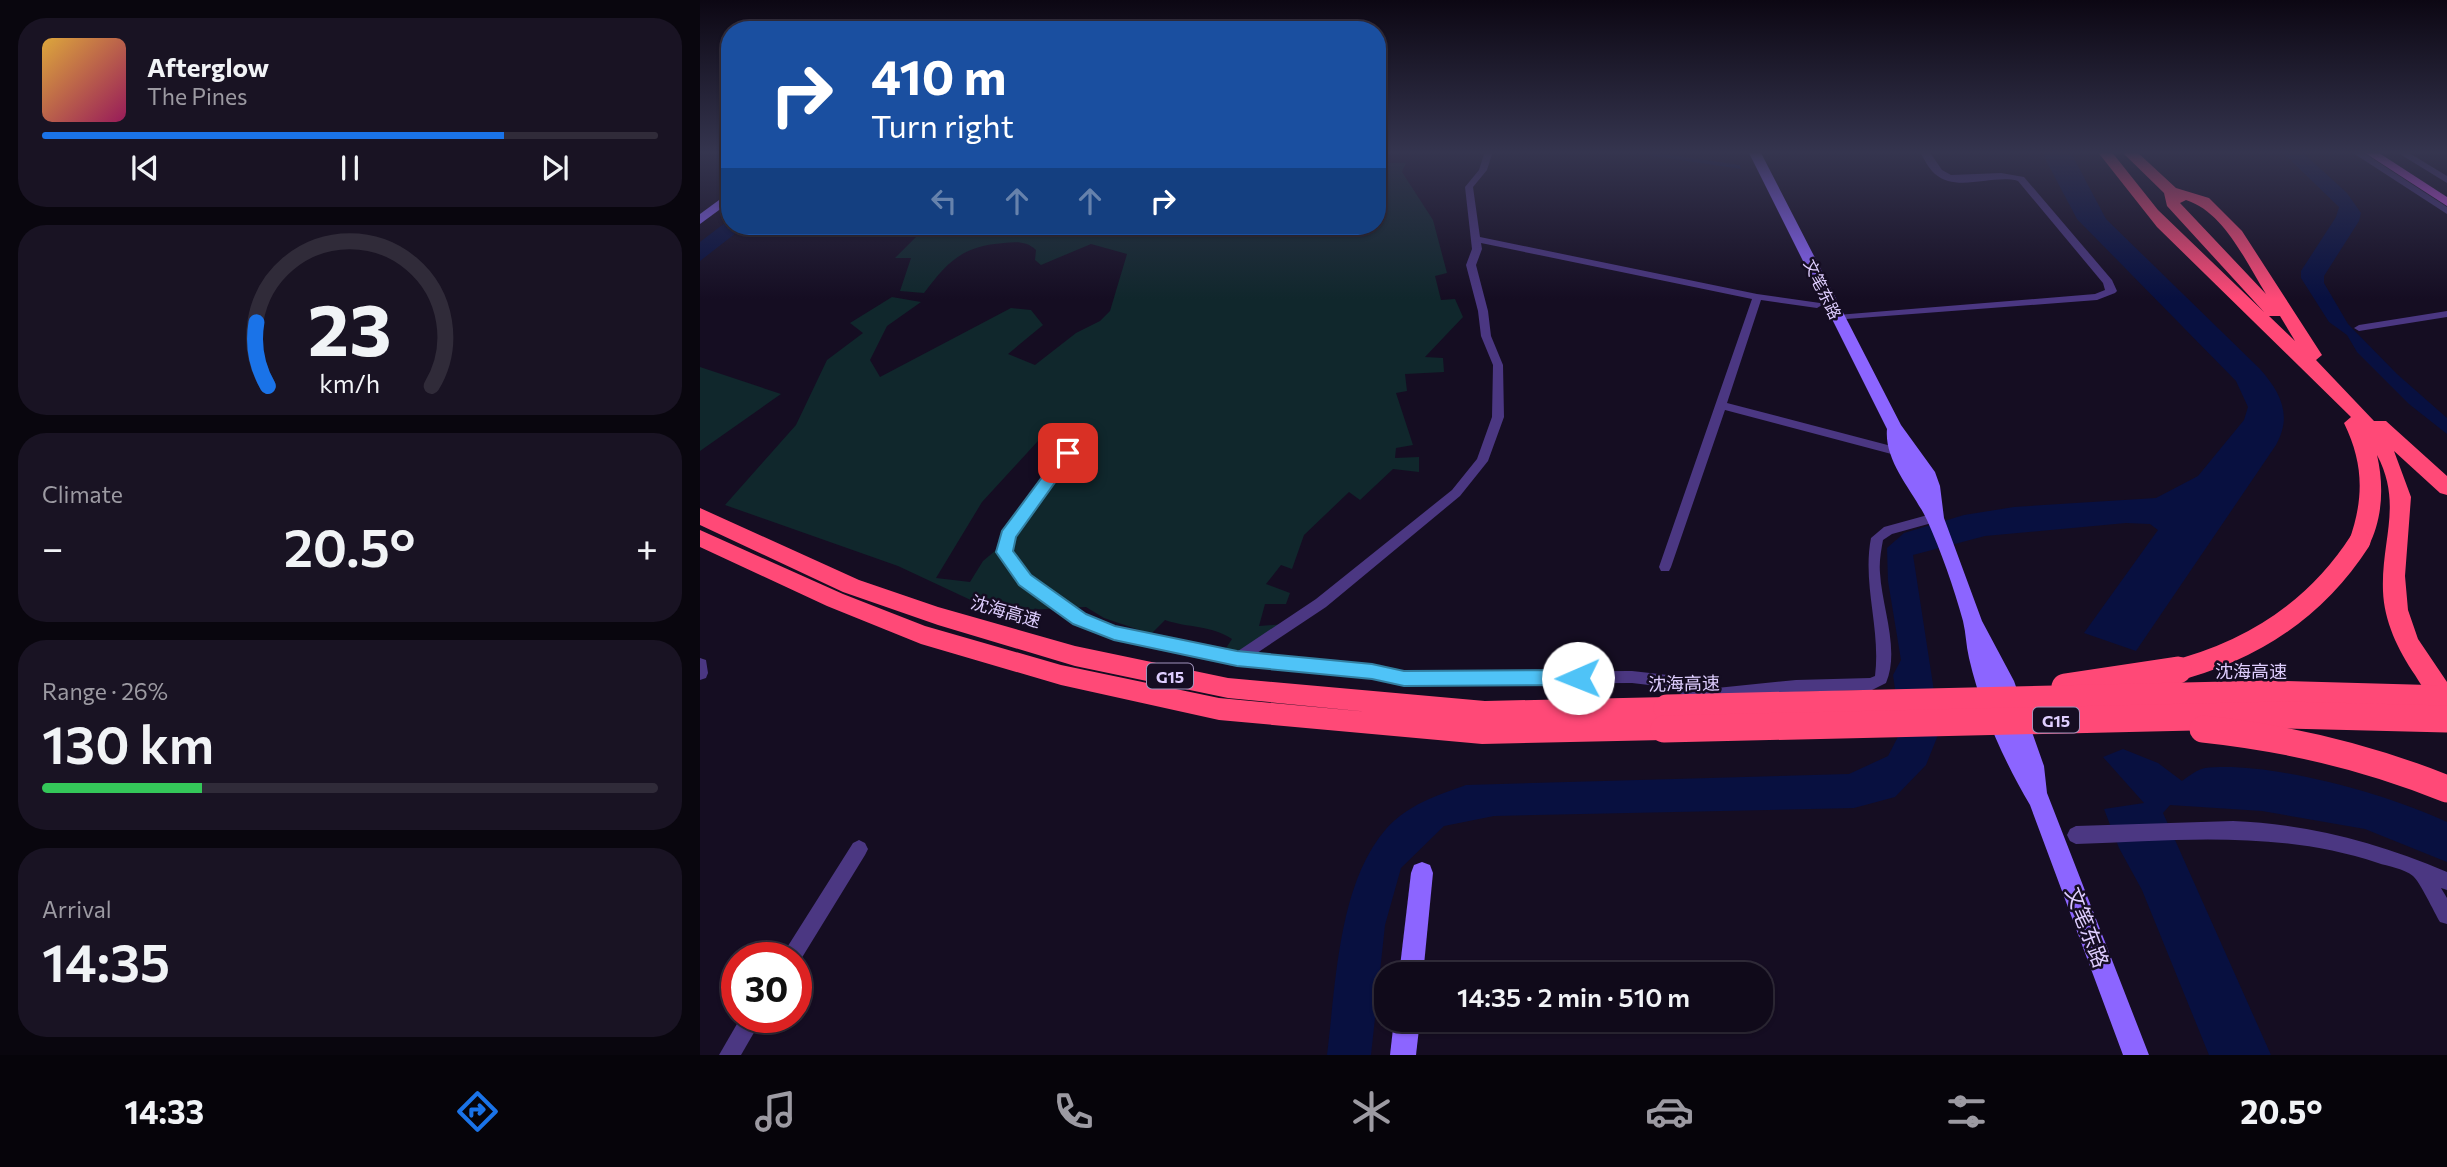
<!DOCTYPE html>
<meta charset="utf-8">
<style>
:root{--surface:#100a1a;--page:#191323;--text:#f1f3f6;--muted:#9c9aa2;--line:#302b39;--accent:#1a73e8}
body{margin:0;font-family:Commissioner,"Noto Sans SC",sans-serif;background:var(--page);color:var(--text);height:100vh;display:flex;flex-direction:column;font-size:26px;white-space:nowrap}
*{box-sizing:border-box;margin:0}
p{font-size:23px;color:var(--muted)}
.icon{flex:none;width:38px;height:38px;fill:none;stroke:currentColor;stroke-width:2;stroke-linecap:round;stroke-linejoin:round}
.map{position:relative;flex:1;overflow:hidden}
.panel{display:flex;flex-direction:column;gap:18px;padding:18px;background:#09060e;width:700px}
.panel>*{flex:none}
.top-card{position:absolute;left:21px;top:21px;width:665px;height:214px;border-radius:28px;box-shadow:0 2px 5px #0004,0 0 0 2px var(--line);background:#1a4fa0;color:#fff;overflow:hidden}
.speed{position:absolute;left:21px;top:942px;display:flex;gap:14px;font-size:35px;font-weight:700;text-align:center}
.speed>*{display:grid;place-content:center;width:91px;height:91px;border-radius:50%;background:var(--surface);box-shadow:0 2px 5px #0004,0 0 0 2px var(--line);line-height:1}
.speed .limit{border:10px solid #d22;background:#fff;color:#111}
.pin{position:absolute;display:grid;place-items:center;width:60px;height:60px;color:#fff;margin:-30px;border-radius:14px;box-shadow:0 4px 10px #0006}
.me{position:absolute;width:77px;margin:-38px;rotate:269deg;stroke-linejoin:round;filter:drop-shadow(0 0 5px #0008)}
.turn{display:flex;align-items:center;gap:24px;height:147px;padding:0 35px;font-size:32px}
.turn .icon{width:91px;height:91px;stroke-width:2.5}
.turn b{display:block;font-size:49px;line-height:60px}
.lanes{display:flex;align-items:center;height:66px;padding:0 35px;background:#0003;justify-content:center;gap:35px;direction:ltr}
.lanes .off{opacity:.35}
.big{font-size:52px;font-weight:600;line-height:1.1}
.panel .tile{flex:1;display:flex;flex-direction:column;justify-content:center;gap:10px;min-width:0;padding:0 24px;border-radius:28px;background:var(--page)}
.panel .dial{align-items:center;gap:0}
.dial svg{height:182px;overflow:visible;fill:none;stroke:var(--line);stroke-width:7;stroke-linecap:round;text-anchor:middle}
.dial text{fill:var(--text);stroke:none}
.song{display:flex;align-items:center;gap:21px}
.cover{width:84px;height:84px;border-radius:10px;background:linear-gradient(135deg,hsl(40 70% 55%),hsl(330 70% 35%))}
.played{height:7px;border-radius:4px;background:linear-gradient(90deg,var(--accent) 75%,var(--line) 75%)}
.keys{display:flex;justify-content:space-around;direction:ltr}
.heat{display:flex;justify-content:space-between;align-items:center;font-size:38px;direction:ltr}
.charge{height:10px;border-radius:5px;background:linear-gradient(90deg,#34c759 26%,var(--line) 0)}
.trip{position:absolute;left:674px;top:962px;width:399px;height:70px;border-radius:28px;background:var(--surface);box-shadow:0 2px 5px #0004,0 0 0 2px var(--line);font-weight:600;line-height:70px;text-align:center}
.menu{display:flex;height:112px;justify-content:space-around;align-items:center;background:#06040a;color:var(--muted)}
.menu .icon{width:49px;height:49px}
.menu .selected{color:var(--accent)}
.menu b{font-size:32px;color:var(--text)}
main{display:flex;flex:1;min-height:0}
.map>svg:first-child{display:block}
.green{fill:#10272c;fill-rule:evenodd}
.water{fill:#081040}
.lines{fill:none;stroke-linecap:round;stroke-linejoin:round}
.minor{fill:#4b3782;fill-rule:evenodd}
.tertiary{fill:#4b3782;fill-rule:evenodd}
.secondary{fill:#8c65ff;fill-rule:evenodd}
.primary{fill:#e655ff;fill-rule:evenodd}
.motorway{fill:#ff4977;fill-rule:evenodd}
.motorway-bridge-far1{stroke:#ff4977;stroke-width:21}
.motorway-bridge{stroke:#ff4977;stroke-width:27}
.route{fill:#4fc3f7;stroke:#337fa1;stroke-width:2}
.labels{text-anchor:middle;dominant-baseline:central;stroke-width:5;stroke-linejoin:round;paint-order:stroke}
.far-street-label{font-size:16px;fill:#dfceff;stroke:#150d22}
.shield{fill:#150d22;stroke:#a294bd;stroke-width:2}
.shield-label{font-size:16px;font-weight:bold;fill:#dfceff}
.street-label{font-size:18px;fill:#dfceff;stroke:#150d22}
.near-street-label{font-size:21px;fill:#dfceff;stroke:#150d22}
</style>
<main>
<section class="panel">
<div class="tile">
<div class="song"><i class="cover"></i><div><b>Afterglow</b><p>The Pines</p></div></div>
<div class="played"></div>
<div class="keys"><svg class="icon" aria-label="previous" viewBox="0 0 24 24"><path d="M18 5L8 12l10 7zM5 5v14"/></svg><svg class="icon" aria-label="pause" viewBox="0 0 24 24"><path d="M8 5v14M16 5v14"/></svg><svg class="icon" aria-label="next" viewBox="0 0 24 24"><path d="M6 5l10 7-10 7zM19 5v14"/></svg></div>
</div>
<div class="tile dial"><svg viewBox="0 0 100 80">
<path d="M14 69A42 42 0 1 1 86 69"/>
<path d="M14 69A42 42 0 0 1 9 41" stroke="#1a73e8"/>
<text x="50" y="56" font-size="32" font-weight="700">23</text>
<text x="50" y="72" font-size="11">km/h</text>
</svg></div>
<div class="tile"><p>Climate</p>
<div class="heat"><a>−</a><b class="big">20.5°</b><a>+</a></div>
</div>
<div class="tile"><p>Range · 26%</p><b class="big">130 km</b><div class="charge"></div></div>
<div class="tile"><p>Arrival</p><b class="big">14:35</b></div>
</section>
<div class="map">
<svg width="1747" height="1055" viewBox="0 0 1747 1055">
<rect width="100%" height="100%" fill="#150d22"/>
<!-- green -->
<g class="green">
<path d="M677 159 684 163H706L702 172 733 220 747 273 735 276 741 300 755 299 763 317 725 357 743 358 744 372 705 374 707 391 696 393 713 445 696 448 695 458 719 457V472L693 469 660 500 649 492 604 535 592 569 581 565 566 584 590 593 586 604H565L559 626 585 624 559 652V658L524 651 532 639C511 625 488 628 465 620L451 634 404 618 386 607 325 610 275 602 198 566 25 505 96 425 127 360 163 333 150 323 192 297 221 302 187 326 170 360 180 377 311 308 331 310 343 325 308 354 335 365 376 333 400 321 410 311 427 254 391 244 341 265 335 260 336 250C326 241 317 242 304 243 263 246 248 261 224 293L200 291 211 258H195L227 226H483L488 234 517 230 520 226H677ZM348 430 388 432 321 529 283 561 270 582 236 578 282 502Z"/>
<polygon points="0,367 81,394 0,451"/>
</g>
<!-- water -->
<g class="water">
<polygon points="919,151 942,151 1040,165 1041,169"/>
<path d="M1341 151H1370L1406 219 1560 369C1580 392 1593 415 1576 445L1436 651 1384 633 1458 530 1450 524 1426 523 1285 536 1213 555 1240 730 1226 765 1195 797 1154 808 794 816 744 826 701 868 685 925 671 1055H627C636 984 638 884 686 829 707 805 738 795 766 785L1149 774 1188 756 1201 731 1193 675 1201 660 1188 581 1187 548 1204 533 1264 515 1314 507 1456 498 1498 476 1544 420 1548 407 1536 381 1377 219Z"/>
<polygon points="1581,151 1601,151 1647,193 1661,213 1659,221 1624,276 1624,283 1648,324 1697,374 1747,418 1747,434 1709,404 1657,352 1647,335 1629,322 1601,278 1601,271 1636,217 1639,207"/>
<polygon points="30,219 30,226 45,226 0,261 0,242"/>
<path d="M1423 749 1458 763 1482 781C1489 776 1498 769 1505 768 1571 761 1687 794 1747 822V862L1665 829 1562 811 1470 805 1463 813 1571 1055H1509L1442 890 1419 848 1404 809 1444 803 1403 757Z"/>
</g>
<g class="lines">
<!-- minor -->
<g class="minor">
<path d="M785 151H793L787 170 773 187 780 237 1057 294 1120 303 1122 305 1117 308 1061 300 1027 403 1199 448 1205 452 1199 456 1025 410 971 567 969 571H961L959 567 1052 299 781 243 782 249 776 265 788 311 791 336 803 365 804 417 788 461 760 496 626 607 554 655 672 665 704 672 932 671 968 675 995 687 1007 689 1096 680 1170 678 1175 676C1181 629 1162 584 1171 538L1184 527 1235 513 1239 515 1241 518 1239 521 1192 534 1183 540C1181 551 1179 562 1180 573 1182 608 1200 650 1186 683L1172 690 1096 692 1007 701 993 699 966 687 932 683 704 684 672 677 537 665 414 639 375 623 320 584 298 552 302 535 364 450H372L374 453 372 456 314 536 310 551 330 576 385 615 416 628 535 653 616 599 752 490 777 459 792 417 793 365 781 336 778 311 766 265 772 249 765 187 779 170Z"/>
<polygon points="1747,311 1747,317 1659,331 1654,328 1659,325"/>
</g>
<!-- tertiary -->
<g class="tertiary">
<path d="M1219 151H1229L1242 170 1251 175 1301 173 1324 177 1412 280 1417 291 1415 293 1397 300 1133 320 1131 318 1137 315 1395 294 1405 290 1403 283 1318 181C1293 174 1257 193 1235 174 1228 168 1224 158 1219 151Z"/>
<polygon points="1650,151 1661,151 1747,207 1747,214"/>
<polygon points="1695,151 1706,151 1747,176 1747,183"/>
<polygon points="0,658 6,660 8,673 6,678 0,680"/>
<path d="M1533 821C1608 824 1677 842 1747 872V890L1741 888 1747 898V924L1740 922C1734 912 1720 882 1713 876 1705 869 1687 866 1678 863 1579 830 1478 840 1376 844L1370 841 1367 835 1370 829 1376 826Z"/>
<polygon points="159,840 165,843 168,849 165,855 98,964 96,957 81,957 153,843"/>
<polygon points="41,1017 63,1017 41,1055 19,1055"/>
</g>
<!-- secondary -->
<g class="secondary">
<path d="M1048 151H1060L1201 425 1235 472 1240 486 1244 518 1282 621 1314 681 1344 766 1347 793 1449 1055H1423L1330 805C1303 759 1281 710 1269 658 1266 646 1266 633 1263 621 1254 588 1241 551 1227 520 1214 492 1184 462 1187 429Z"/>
<polygon points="30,192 30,202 0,224 0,214"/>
<polygon points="722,862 730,865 733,873 723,975 699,975 711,873 714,865"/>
<polygon points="694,1020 720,1020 716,1055 690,1055"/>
</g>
<!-- primary -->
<polygon class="primary" points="1662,151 1676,151 1747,197 1747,206"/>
<!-- motorway -->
<g class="motorway">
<path d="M1397 151H1411L1458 210 1564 312 1467 206 1464 193 1421 151H1436L1476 188 1509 198 1542 231 1622 355 1616 360 1674 421H1686L1747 476V495L1740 493 1694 451 1711 497 1705 576 1708 610 1718 639 1747 682V710C1732 704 1723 688 1715 675 1698 650 1684 621 1683 591 1681 540 1703 504 1677 455 1684 485 1683 519 1668 547H1652L1649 541C1664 499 1664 464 1644 423L1651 417 1457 227ZM1486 200C1524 212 1546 262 1566 294L1480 203ZM1569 316H1580L1595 341Z"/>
<polygon points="0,508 159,580 238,607 375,646 528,678 785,701 967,697 976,700 979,708 976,716 966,719 973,721 976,729 973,737 964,740 782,744 519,720 361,685 221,644 127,606 0,547 0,530 143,594 225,626 361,665 519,698 669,712 528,698 375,666 238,625 143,592 0,525"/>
</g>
<!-- motorway-bridge-far1 -->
<path class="motorway-bridge-far1" d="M1470 672C1551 652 1615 611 1660 541"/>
<!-- motorway-bridge -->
<g class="motorway-bridge">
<polyline points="1365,687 1478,670"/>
<polyline points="967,708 1570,694 1747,699"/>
<polyline points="964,729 1581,715 1747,719"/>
<path d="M1503 729C1588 738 1668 757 1747 789"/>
</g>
</g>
<!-- sky -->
<linearGradient id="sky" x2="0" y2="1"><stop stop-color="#0c0713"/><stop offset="0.51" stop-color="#35354f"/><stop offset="1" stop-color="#35354f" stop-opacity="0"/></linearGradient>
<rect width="1747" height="299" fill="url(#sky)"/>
<!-- route -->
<polygon class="route" points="368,448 376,453 316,537 313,551 331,575 386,614 415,626 537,651 672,664 704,671 878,670 888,678 878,685 704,686 672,679 537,666 414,640 373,624 319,585 296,552 302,531 363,449"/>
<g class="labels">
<!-- far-street labels -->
<g class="far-street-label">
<text transform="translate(1123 289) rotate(64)">文笔东路</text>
</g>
<!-- shield labels -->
<g class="shield">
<rect x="447" y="663.5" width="46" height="25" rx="5"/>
<rect x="1333" y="707.5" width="46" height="25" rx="5"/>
</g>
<g class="shield-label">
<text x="470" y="676">G15</text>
<text x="1356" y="720">G15</text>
</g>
<!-- street labels -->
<g class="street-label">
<text transform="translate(306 611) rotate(16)">沈海高速</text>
<text x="1551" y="671">沈海高速</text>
<text transform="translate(984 683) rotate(-1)">沈海高速</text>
</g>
<!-- near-street labels -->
<g class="near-street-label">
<text transform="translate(1388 927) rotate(69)">文笔东路</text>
</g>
</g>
</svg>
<div class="speed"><div class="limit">30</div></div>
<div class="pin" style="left:368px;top:453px;background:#d93025"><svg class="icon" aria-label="arrive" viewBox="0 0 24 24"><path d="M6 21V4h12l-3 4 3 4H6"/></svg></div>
<svg class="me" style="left:878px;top:678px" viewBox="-20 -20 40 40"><circle r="19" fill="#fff"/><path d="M0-13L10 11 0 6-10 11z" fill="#4fc3f7"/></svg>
<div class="trip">14:35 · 2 min · 510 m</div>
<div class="top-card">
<div class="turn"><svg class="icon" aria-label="right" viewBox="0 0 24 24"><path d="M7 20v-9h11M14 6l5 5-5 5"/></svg><div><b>410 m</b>Turn right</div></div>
<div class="lanes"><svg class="icon off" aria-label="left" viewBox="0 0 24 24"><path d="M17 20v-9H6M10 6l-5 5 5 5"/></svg><svg class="icon off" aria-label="ahead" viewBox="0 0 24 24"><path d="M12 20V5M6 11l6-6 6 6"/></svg><svg class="icon off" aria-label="ahead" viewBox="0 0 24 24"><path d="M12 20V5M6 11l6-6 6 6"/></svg><svg class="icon" aria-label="right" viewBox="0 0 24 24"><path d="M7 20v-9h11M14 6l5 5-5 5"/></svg></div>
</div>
</div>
</main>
<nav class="menu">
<b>14:33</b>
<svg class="icon selected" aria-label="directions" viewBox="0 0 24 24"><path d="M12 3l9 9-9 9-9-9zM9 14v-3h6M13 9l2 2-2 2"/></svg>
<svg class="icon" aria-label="music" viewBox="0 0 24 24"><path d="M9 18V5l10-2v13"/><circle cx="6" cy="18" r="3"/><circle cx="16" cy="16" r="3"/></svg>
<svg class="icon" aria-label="phone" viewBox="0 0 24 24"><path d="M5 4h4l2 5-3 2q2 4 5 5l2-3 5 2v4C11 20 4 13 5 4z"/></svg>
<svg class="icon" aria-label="climate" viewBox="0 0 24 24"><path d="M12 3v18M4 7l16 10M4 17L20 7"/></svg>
<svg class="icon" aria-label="car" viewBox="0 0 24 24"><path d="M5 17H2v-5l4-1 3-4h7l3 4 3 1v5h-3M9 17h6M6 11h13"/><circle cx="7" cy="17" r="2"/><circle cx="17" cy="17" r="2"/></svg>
<svg class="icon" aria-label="filters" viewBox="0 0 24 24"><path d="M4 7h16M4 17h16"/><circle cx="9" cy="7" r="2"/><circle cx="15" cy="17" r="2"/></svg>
<b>20.5°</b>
</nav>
